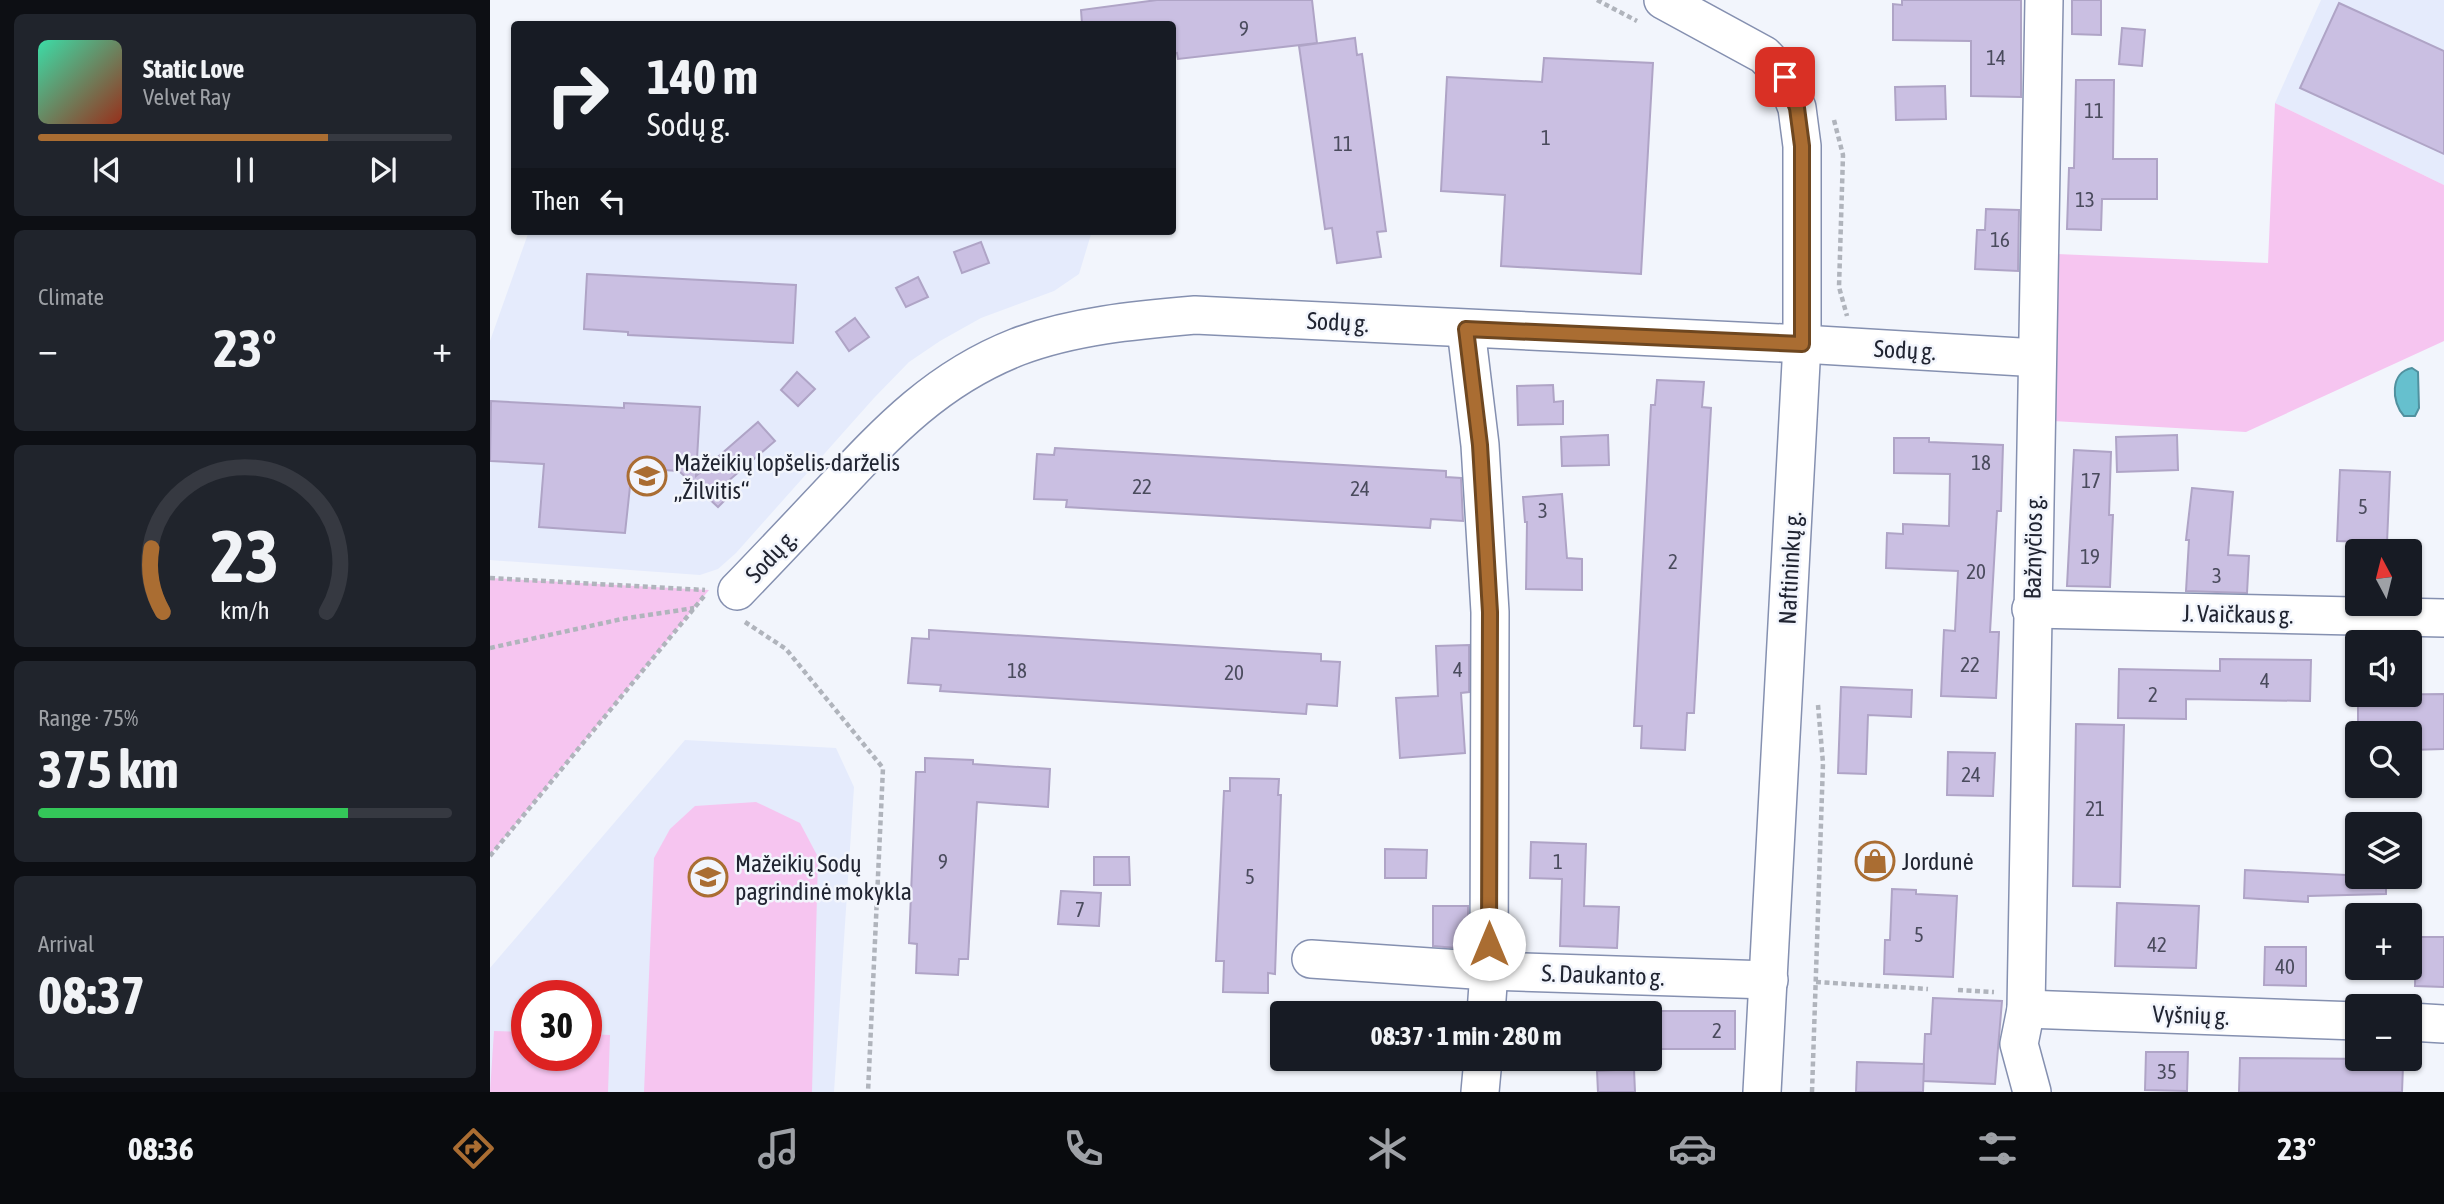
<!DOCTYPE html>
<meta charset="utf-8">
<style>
:root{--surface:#171b24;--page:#20242c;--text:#f1f3f6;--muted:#9ea1a6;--line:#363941;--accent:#aa6d32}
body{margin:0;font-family:"Asap Condensed",sans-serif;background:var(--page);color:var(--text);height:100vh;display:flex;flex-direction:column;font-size:26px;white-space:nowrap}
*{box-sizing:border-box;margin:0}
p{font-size:23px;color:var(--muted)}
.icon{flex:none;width:38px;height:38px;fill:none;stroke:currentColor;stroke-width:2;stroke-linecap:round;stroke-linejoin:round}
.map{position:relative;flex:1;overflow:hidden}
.sheet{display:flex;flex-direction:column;gap:14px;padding:14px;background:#0d0f14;width:490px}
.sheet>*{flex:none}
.top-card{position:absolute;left:21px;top:21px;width:665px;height:214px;border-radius:7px;box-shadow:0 2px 5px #0004;background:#171b24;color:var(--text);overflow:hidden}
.needle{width:46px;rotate:353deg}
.buttons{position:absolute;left:1855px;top:539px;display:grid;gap:14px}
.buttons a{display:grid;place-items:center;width:77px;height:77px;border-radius:7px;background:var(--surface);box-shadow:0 2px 5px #0004;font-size:35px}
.speed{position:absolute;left:21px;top:980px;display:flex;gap:14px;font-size:35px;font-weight:700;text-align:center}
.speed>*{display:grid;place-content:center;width:91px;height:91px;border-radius:50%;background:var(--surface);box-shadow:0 2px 5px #0004;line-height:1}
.speed .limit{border:10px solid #d22;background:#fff;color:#111}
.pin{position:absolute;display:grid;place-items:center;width:60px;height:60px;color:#fff;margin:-30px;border-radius:14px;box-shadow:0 4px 10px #0006}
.me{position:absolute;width:77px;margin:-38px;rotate:0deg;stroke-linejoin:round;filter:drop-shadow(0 0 5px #0008)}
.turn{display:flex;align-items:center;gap:24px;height:147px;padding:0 21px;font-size:32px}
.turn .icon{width:91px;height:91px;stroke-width:2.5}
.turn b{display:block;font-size:49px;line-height:60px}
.then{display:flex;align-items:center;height:66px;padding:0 21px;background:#0003;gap:14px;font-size:26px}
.big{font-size:52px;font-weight:700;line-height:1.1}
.sheet .card{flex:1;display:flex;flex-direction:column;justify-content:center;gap:10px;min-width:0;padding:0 24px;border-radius:10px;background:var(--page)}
.sheet .dial{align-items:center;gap:0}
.dial svg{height:182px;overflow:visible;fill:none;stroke:var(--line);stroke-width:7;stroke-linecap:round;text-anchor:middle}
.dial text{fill:var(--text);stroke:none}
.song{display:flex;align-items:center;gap:21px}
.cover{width:84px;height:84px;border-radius:10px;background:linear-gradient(135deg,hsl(160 70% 55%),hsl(10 70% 35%))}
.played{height:7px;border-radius:4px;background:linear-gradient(90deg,var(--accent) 70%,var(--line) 70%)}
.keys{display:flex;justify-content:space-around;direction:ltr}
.heat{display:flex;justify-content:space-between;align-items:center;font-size:38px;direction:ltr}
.charge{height:10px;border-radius:5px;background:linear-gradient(90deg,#34c759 75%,var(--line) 0)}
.trip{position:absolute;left:780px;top:1001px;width:392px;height:70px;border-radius:7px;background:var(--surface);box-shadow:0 2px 5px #0004;font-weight:700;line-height:70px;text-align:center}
.tab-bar{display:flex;height:112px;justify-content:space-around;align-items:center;background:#090b0e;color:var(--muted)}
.tab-bar .icon{width:49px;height:49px}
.tab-bar .selected{color:var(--accent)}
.tab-bar b{font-size:32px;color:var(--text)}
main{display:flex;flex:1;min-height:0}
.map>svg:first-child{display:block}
.built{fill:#e5ebfc;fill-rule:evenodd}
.green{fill:#f6c5f0}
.water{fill:#66c0ce;stroke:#51919f;stroke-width:2}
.building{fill:#cabfe2;stroke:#afa4c6;stroke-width:2}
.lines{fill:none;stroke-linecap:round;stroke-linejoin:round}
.minor-casing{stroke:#8590b0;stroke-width:40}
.path{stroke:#b0b4bc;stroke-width:4.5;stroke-dasharray:5 3.5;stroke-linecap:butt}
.minor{stroke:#fff;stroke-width:37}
.route-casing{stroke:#6e4720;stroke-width:18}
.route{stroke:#aa6d32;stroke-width:12}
.labels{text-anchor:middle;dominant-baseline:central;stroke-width:5;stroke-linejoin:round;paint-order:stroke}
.number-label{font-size:21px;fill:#4a4b5d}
.street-label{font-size:24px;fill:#202431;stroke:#f2f5fc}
.poi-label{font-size:24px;fill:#202431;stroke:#f2f5fc;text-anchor:start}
</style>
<main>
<section class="sheet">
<div class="card">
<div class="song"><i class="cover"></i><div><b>Static Love</b><p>Velvet Ray</p></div></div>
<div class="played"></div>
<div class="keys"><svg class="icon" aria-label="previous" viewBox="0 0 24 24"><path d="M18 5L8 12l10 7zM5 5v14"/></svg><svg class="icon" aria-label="pause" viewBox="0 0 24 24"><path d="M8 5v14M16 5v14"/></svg><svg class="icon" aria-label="next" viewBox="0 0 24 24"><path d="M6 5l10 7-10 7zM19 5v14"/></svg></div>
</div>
<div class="card"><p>Climate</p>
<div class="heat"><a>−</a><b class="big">23°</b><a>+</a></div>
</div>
<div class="card dial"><svg viewBox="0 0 100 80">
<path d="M14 69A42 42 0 1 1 86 69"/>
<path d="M14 69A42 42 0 0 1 9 41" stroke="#aa6d32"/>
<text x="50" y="56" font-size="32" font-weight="700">23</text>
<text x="50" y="72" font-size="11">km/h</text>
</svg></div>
<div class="card"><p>Range · 75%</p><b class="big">375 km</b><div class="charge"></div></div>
<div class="card"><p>Arrival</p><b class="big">08:37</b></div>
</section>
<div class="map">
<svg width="1954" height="1092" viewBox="0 0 1954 1092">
<rect width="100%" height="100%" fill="#f2f5fc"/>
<!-- built -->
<g class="built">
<polygon points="1831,0 1954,0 1954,185 1785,103"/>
<polygon points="39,231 602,231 589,274 564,291 491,318 450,341 419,362 384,398 246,553 228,569 210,575 0,560 0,341"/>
<path d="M195 740 346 748 364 787 344 1092H0V968ZM37 996H96V1055H37Z"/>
</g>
<!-- green -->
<g class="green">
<polygon points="1785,103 1954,185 1954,341 1756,432 1563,421 1567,254 1778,263"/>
<polygon points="0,578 219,590 0,855"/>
<polygon points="266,802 310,823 328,857 322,1092 154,1092 164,858 180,829 205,806"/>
<polygon points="4,1031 37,1032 37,1055 96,1055 96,1034 120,1035 118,1092 0,1092"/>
</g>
<!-- water -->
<path class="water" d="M1922 368 1928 372 1929 408 1925 416H1914C1901 402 1900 372 1922 368Z"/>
<!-- building -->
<g class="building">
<polygon points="667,0 822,0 827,43 688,59 687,53 682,54 682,24 592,24 591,10"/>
<polygon points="1412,0 1531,0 1531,97 1481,96 1481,41 1403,40 1403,4 1412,5"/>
<polygon points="1582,0 1611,0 1611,35 1582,34"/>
<polygon points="1849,3 1954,51 1954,154 1810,88"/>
<polygon points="1632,28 1655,30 1652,66 1629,64"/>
<polygon points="865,38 867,55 872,54 896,231 887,232 891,257 847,263 842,228 835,229 809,46"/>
<polygon points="1054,58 1163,63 1151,274 1011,266 1015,195 951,191 957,77 1052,82"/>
<polygon points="1586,80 1624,80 1623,159 1667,159 1667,199 1612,199 1611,230 1577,229 1579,168 1584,168"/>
<polygon points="1455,86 1456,119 1406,120 1405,87"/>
<polygon points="1496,209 1529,210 1528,271 1485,269 1487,230 1495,230"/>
<polygon points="491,242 499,263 472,273 464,252"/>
<polygon points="97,274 306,285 303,343 138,335 138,332 94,329"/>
<polygon points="428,277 438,297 416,307 406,288"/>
<polygon points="365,318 379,337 359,351 346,332"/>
<polygon points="307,372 325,389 308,406 291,390"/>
<polygon points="1167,380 1214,382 1212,407 1221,408 1204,713 1197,713 1195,750 1151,748 1152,726 1144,726 1161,405 1165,405"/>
<polygon points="1063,385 1064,402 1073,401 1073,424 1028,425 1027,386"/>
<polygon points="1,401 134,408 134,403 210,407 206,476 268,422 285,441 237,482 245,490 228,507 189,471 142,468 135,533 49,527 54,464 0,461"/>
<polygon points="1118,435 1119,465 1072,466 1071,437"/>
<polygon points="1687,435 1688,470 1627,472 1626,437"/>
<polygon points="1404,438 1439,438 1439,442 1513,445 1511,511 1507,511 1500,632 1509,632 1506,698 1451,696 1454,630 1465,631 1468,571 1396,568 1397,533 1413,534 1413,524 1459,526 1460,474 1404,473"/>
<polygon points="565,448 956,471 956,477 971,478 973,521 941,519 940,528 576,507 577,500 544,499 547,454 564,455"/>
<polygon points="1584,450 1621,452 1619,515 1623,515 1620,587 1577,586"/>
<polygon points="1850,470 1900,472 1897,543 1847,541"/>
<polygon points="1702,488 1743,492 1738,555 1759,556 1757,593 1696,591 1699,540 1696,540"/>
<polygon points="1072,494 1077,558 1092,559 1092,590 1036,589 1037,522 1035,522 1033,497"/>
<polygon points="439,630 831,654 831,661 850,662 847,706 817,704 816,714 450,691 451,685 418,683 422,638 439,639"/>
<polygon points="979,645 979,692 971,693 975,753 910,758 906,698 948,696 946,646"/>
<polygon points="1730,659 1821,660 1820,701 1696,699 1696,719 1628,718 1629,669 1730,671"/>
<polygon points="1351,687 1422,690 1421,717 1378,715 1376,774 1348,773"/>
<polygon points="1954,694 1954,749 1920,750 1920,733 1868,733 1868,695"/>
<polygon points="1586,724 1634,725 1630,887 1583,886"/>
<polygon points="1458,752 1505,753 1503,796 1457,795"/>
<polygon points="435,758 483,760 483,764 560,769 558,807 487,802 478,959 469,959 468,975 426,973 427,944 419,943 426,772 435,772"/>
<polygon points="740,778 789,779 788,795 791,795 785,974 778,973 778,993 733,992 734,961 726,961 734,791 740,791"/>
<polygon points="1041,842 1096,844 1094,906 1129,907 1127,948 1070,946 1072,879 1040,878"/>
<polygon points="895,849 937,850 936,878 895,878"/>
<polygon points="604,857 639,857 640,885 604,885"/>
<polygon points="1755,870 1896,877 1896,894 1818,896 1818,902 1754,898"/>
<polygon points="1402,889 1426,890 1426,894 1467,896 1463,977 1394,974 1395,940 1400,940"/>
<polygon points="571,891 611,893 609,926 568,924"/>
<polygon points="1627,903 1709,906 1706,968 1625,966"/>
<polygon points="943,906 978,906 978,949 943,946"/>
<polygon points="1926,937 1954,937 1954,987 1925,986"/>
<polygon points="1775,947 1816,947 1816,986 1774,985"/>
<polygon points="1443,998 1512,1001 1505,1084 1433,1081 1435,1034 1441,1034"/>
<rect x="1160" y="1011" width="85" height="38"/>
<polygon points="1656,1052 1698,1052 1697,1091 1655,1090"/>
<polygon points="1750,1058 1883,1059 1883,1065 1913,1066 1912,1092 1749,1092"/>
<polygon points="1367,1062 1434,1064 1433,1092 1366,1092"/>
<polygon points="1144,1069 1145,1092 1108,1092 1107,1071"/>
</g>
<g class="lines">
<defs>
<g id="minor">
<polyline points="1173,0 1274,55 1295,77 1307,108 1312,146 1312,344 1272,1092"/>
<polyline points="976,329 990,445 1000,612 999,971 996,1013"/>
<path d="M247 591C279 558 311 524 343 490 399 430 448 378 527 347 582 326 646 320 705 315L1312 344 1547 358"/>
<polyline points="1541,609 1954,618"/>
<polyline points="821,959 999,971 1279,980"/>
<polyline points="1536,1009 1867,1021"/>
<polyline points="1920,1022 1954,1024"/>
<polyline points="990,1092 993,1059"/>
<polyline points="1542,1092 1529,1044 1536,1009 1554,0"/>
</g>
</defs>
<!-- minor casing -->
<use href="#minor" class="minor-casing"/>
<!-- path -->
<g class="path">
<polyline points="1107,0 1147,21"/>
<polyline points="1344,120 1353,155 1349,287 1357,316"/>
<polyline points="0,578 215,590"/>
<polyline points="255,622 296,649 393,768 378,1092"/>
<polyline points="0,648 132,619 204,608"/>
<polyline points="0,856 215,595"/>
<polyline points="1326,982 1438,989"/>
<polyline points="1468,990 1504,992"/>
<polyline points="1322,1092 1333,763 1328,705"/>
</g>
<!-- minor -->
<use href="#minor" class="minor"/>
</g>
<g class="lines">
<defs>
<polyline id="route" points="999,944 1000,612 990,445 976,329 1312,344 1312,146 1307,108 1295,77"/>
</defs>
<!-- route casing -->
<use href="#route" class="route-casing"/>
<!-- route -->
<use href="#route" class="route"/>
</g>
<!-- icons -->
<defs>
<symbol id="school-ring" viewBox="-11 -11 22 22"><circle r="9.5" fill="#f2f5fc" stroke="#aa6d32" stroke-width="1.5"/><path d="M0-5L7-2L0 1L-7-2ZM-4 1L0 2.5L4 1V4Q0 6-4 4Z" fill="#aa6d32"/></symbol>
<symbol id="shop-ring" viewBox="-11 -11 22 22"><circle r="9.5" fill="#f2f5fc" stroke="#aa6d32" stroke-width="1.5"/><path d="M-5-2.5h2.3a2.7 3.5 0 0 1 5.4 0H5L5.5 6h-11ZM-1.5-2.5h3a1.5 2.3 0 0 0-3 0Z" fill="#aa6d32"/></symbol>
</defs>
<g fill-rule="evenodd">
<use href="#school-ring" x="135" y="454" width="44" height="44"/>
<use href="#shop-ring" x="1363" y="839" width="44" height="44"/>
<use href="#school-ring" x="196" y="855" width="44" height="44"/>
</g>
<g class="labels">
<!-- number labels -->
<g class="number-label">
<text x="754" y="28">9</text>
<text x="1506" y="57">14</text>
<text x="1604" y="110">11</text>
<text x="1056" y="137">1</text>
<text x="853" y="143">11</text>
<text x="1595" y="199">13</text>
<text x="1510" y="239">16</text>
<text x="1491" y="462">18</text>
<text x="1601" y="480">17</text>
<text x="652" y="486">22</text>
<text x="870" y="488">24</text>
<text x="1873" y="506">5</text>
<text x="1053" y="510">3</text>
<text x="1600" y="556">19</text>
<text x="1183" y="561">2</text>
<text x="1486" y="571">20</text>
<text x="1727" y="575">3</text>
<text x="1480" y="664">22</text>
<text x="968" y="669">4</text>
<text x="527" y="670">18</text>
<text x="744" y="672">20</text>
<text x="1775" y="680">4</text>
<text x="1663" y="694">2</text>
<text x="1481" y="774">24</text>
<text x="1605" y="808">21</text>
<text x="453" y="861">9</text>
<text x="1068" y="861">1</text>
<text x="760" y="876">5</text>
<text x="590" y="909">7</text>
<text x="1429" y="934">5</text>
<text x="1667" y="944">42</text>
<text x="1795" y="966">40</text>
<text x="1227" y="1030">2</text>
<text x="1677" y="1071">35</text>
</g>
<!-- street labels -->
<g class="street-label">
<text transform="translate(848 322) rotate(3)">Sodų g.</text>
<text transform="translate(1415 350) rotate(3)">Sodų g.</text>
<text transform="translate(1543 547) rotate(-89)">Bažnyčios g.</text>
<text transform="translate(281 556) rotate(-47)">Sodų g.</text>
<text transform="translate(1300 568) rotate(-87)">Naftininkų g.</text>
<text transform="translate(1748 614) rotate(1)">J. Vaičkaus g.</text>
<text transform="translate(1113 975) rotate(2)">S. Daukanto g.</text>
<text transform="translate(1701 1015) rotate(2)">Vyšnių g.</text>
</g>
<!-- poi labels -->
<g class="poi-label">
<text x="184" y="462">Mažeikių lopšelis-darželis<tspan x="184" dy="28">„Žilvitis“</tspan></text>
<text x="1412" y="861">Jordunė</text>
<text x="245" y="863">Mažeikių Sodų<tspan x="245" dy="28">pagrindinė mokykla</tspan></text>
</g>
</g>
</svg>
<div class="buttons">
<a><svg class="needle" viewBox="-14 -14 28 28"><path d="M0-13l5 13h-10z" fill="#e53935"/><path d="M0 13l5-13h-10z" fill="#9ea1a6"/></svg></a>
<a><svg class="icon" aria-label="sound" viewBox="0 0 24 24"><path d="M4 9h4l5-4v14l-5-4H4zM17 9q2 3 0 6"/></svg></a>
<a><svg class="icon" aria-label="search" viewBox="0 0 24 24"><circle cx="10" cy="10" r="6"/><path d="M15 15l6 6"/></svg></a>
<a><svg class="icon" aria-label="layers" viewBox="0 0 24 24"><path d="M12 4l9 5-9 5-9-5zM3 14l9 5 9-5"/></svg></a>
<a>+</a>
<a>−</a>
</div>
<div class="speed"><div class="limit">30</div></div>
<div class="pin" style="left:1295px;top:77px;background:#d93025"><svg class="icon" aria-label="arrive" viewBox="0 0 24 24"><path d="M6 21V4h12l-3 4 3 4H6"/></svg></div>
<svg class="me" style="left:999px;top:944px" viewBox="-20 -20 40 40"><circle r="19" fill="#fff"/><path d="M0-13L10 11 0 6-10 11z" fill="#aa6d32"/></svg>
<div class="trip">08:37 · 1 min · 280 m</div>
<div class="top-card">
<div class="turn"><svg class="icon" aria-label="right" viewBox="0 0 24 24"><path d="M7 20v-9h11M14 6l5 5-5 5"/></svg><div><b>140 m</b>Sodų g.</div></div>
<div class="then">Then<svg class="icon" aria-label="left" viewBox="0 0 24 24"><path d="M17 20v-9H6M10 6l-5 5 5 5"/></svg></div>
</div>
</div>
</main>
<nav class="tab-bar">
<b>08:36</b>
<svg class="icon selected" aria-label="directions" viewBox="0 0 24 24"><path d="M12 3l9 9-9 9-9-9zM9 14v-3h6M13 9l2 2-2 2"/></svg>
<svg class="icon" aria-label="music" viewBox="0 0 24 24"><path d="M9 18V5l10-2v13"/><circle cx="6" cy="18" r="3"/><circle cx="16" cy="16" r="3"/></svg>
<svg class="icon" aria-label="phone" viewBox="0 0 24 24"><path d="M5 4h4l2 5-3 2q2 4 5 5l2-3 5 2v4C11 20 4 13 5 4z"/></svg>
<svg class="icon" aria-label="climate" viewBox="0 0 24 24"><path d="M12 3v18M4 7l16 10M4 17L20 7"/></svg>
<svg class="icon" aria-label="car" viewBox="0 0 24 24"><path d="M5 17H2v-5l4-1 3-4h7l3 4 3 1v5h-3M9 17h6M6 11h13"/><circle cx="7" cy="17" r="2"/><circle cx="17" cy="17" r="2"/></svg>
<svg class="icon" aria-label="filters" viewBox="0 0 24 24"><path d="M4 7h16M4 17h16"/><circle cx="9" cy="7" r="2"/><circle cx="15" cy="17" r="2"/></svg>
<b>23°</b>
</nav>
